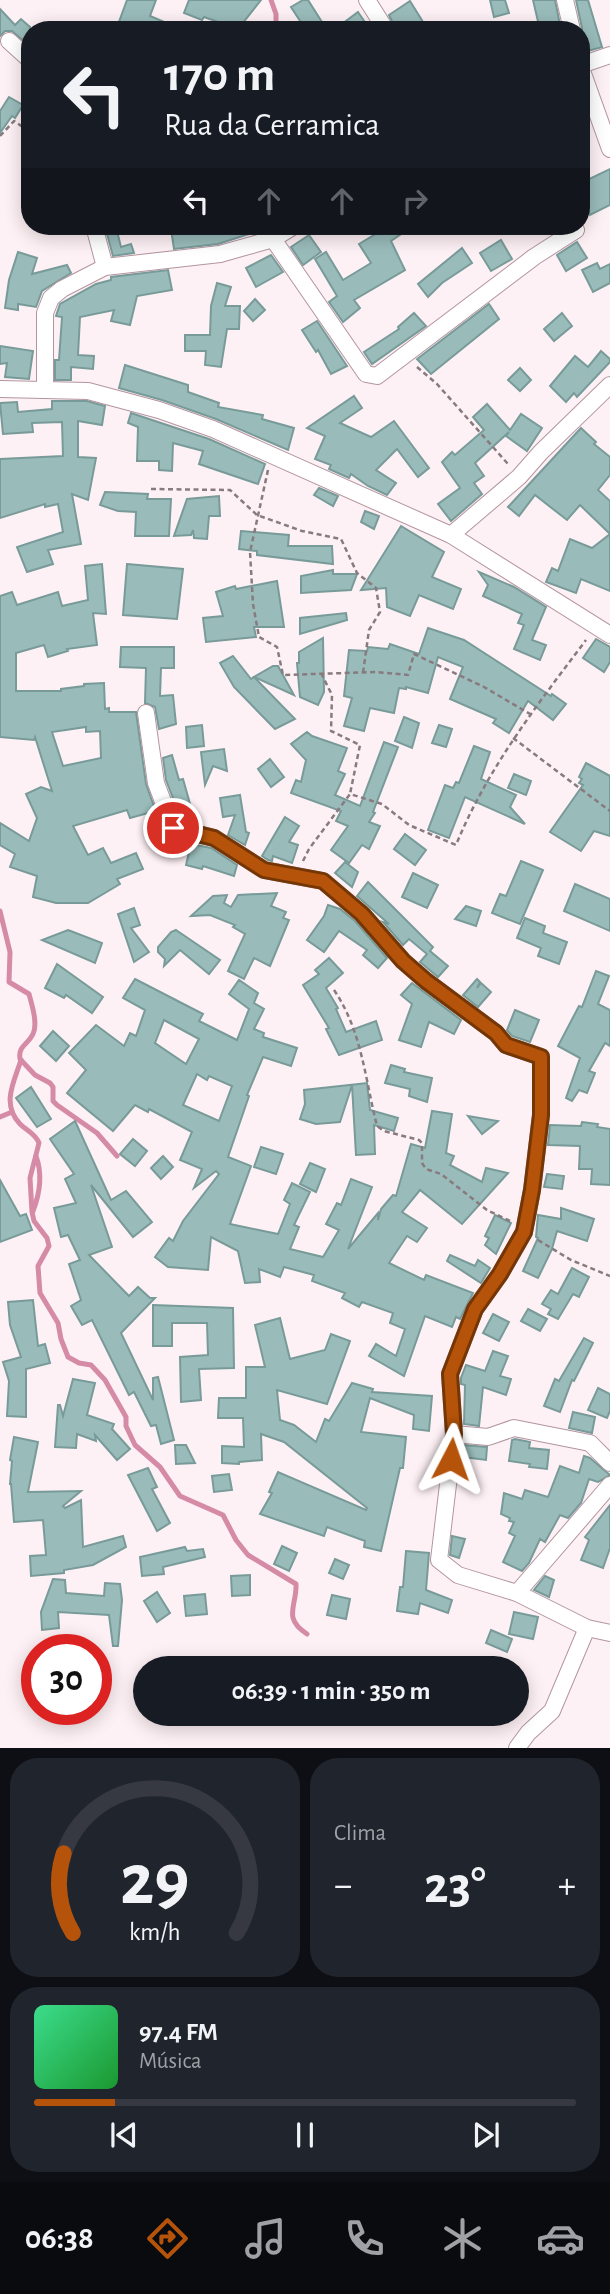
<!DOCTYPE html>
<html lang="pt">
<meta charset="utf-8">
<style>
:root{--surface:#171b24;--page:#20242c;--text:#f1f3f6;--muted:#9ea1a6;--line:#363941;--accent:#b45309}
body{margin:0;font-family:"Alegreya Sans",sans-serif;background:var(--page);color:var(--text);height:100vh;display:flex;flex-direction:column;font-size:26px;white-space:nowrap}
*{box-sizing:border-box;margin:0}
p{font-size:23px;color:var(--muted)}
.icon{flex:none;width:38px;height:38px;fill:none;stroke:currentColor;stroke-width:2;stroke-linecap:round;stroke-linejoin:round}
.map{position:relative;height:1748px;overflow:hidden}
.details{display:flex;flex-direction:column;gap:10px;padding:10px;background:#0d0f14;flex:1}
.details>*{flex:none}
.guide{position:absolute;left:21px;top:21px;width:569px;height:214px;border-radius:28px;box-shadow:0 4px 18px #0003;background:#171b24;color:var(--text);overflow:hidden}
.speed{position:absolute;left:21px;top:1634px;display:flex;gap:14px;font-size:35px;font-weight:700;text-align:center}
.speed>*{display:grid;place-content:center;width:91px;height:91px;border-radius:50%;background:var(--surface);box-shadow:0 4px 18px #0003;line-height:1}
.speed .limit{border:10px solid #d22;background:#fff;color:#111}
.pin{position:absolute;display:grid;place-items:center;width:60px;height:60px;color:#fff;margin:-30px;border:4px solid #fff;border-radius:50%;box-shadow:0 2px 7px #0007}
.me{position:absolute;width:77px;margin:-38px;rotate:4deg;stroke-linejoin:round;filter:drop-shadow(0 0 5px #0008)}
.turn{display:flex;align-items:center;gap:24px;height:147px;padding:0 28px;font-size:32px}
.turn .icon{width:91px;height:91px;stroke-width:2.5}
.turn b{display:block;font-size:49px;line-height:60px}
.lanes{display:flex;align-items:center;height:66px;padding:0 28px;background:#0003;justify-content:center;gap:35px;direction:ltr}
.lanes .off{opacity:.35}
.big{font-size:52px;font-weight:700;line-height:1.1}
.details .card{flex:1;display:flex;flex-direction:column;justify-content:center;gap:10px;min-width:0;padding:0 24px;border-radius:28px;background:var(--page)}
.details .dial{align-items:center;gap:0}
.dial svg{height:182px;overflow:visible;fill:none;stroke:var(--line);stroke-width:7;stroke-linecap:round;text-anchor:middle}
.dial text{fill:var(--text);stroke:none}
.song{display:flex;align-items:center;gap:21px}
.cover{width:84px;height:84px;border-radius:10px;background:linear-gradient(135deg,hsl(150 70% 55%),hsl(130 70% 35%))}
.played{height:7px;border-radius:4px;background:linear-gradient(90deg,var(--accent) 15%,var(--line) 15%)}
.keys{display:flex;justify-content:space-around;direction:ltr}
.heat{display:flex;justify-content:space-between;align-items:center;font-size:38px;direction:ltr}
.details .tiles{flex:1;display:grid;gap:10px;grid-template-columns:1fr 1fr}
.card:last-child{grid-column:span 2}
.trip{position:absolute;left:133px;top:1656px;width:396px;height:70px;border-radius:35px;background:var(--surface);box-shadow:0 4px 18px #0003;font-weight:700;line-height:70px;text-align:center}
.menu{display:flex;height:112px;justify-content:space-around;align-items:center;background:#090b0e;color:var(--muted)}
.menu .icon{width:49px;height:49px}
.menu .selected{color:var(--accent)}
.menu b{font-size:32px;color:var(--text)}
.map>svg:first-child{display:block}
.lines{fill:none;stroke-linecap:round;stroke-linejoin:round}
.stream{stroke:#d58ba6;stroke-width:5}
.building{fill:#99bcba;stroke:#789b99;stroke-width:2;fill-rule:evenodd}
.street-casing{stroke:#b3959f;stroke-width:18}
.path{stroke:#877b7f;stroke-width:2.5;stroke-dasharray:5 3.5;stroke-linecap:butt}
.street{stroke:#fff;stroke-width:16}
.route-casing{stroke:#753606;stroke-width:18}
.route{stroke:#b45309;stroke-width:12}
</style>
<div class="map">
<svg width="610" height="1748" viewBox="0 0 610 1748">
<rect width="100%" height="100%" fill="#fef1f5"/>
<g class="lines">
<!-- stream -->
<g class="stream">
<polyline points="271,0 276,14 276,30"/>
<polyline points="199,226 199,239"/>
<path d="M0 911 10 952 9 982 29 994C32 1005 38 1024 33 1034 28 1045 18 1045 20 1059L35 1075 50 1083 53 1087V1101L57 1105 97 1133 117 1156"/>
<path d="M21 1060C14 1082 1 1104 20 1124 27 1131 35 1133 39 1143L30 1178 32 1212 34 1221 47 1238 49 1246 38 1266 40 1293 58 1323 61 1339 68 1357 79 1363 91 1365 105 1380 126 1417V1426L135 1445 160 1467 180 1496 223 1515 236 1540 248 1555 296 1584C297 1606 282 1618 307 1634"/>
<polyline points="0,1117 12,1112"/>
<path d="M33 1211C40 1193 43 1175 36 1156"/>
</g>
</g>
<!-- building -->
<g class="building">
<polygon points="127,0 156,0 150,16 183,30 116,30"/>
<polygon points="189,0 261,0 238,29 204,17 202,20 184,13"/>
<polygon points="303,0 308,0 327,30 306,30 291,7"/>
<polygon points="490,0 505,0 509,13 494,17"/>
<polygon points="533,0 555,0 561,30 540,30"/>
<polygon points="576,0 588,0 602,47 581,53 582,28"/>
<polygon points="410,1 428,30 396,30 389,15"/>
<polygon points="0,9 15,25 21,19 30,27 30,41 27,44 12,31 5,31 0,36"/>
<polygon points="358,12 369,28 371,26 373,30 334,30"/>
<polygon points="9,97 23,105 15,118 12,116 0,133 0,111"/>
<polygon points="610,169 610,205 590,215 581,197 581,183"/>
<polygon points="193,226 194,233 230,226 274,226 218,244 174,249 171,229"/>
<polygon points="389,226 413,226 391,241 405,270 354,300 360,308 343,322 329,302 337,296 315,259 326,252 343,280 371,263 359,244"/>
<polygon points="117,231 121,247 131,244 134,253 113,256 107,234"/>
<polygon points="309,235 321,252 303,265 291,247"/>
<polygon points="501,240 512,259 491,271 480,253"/>
<polygon points="577,242 587,258 566,271 557,255"/>
<polygon points="462,248 472,263 442,283 428,297 418,284"/>
<polygon points="18,252 37,258 32,274 67,265 71,273 42,291 36,307 18,304 18,310 5,308 9,280"/>
<polygon points="271,255 283,272 256,287 246,268"/>
<polygon points="597,263 600,269 610,264 610,283 593,292 582,270"/>
<polygon points="168,270 172,290 137,296 130,325 111,321 114,310 80,317 78,355 94,356 93,369 71,367 71,380 55,380 55,360 59,360 62,317 56,316 60,304 96,284 111,280 111,277"/>
<polygon points="217,283 231,287 225,306 240,306 239,329 227,329 221,367 205,365 206,351 185,351 185,335 210,335 211,306"/>
<polygon points="255,299 265,310 253,321 244,311"/>
<polygon points="489,304 499,319 431,374 417,359"/>
<polygon points="414,313 426,326 372,364 364,352 399,329 398,327"/>
<polygon points="562,313 572,326 554,341 544,329"/>
<polygon points="317,321 347,366 331,374 318,350 316,352 302,330"/>
<polygon points="0,346 33,351 29,379 5,377 7,363 0,364"/>
<polygon points="601,351 610,359 610,362 577,397 574,393 566,402 550,386 575,356 588,367"/>
<polygon points="125,365 188,385 188,392 219,403 218,407 263,415 262,419 294,428 288,450 216,419 162,400 119,388"/>
<polygon points="520,368 531,380 520,391 508,380"/>
<polygon points="354,396 362,408 340,423 371,437 394,421 429,468 418,477 397,449 376,470 396,483 387,495 368,486 351,474 349,478 329,469 331,465 315,459 325,436 307,428"/>
<polygon points="52,401 87,401 105,406 102,425 78,421 78,457 96,458 88,500 72,494 81,544 48,550 53,564 27,572 17,547 63,532 58,504 45,507 45,504 0,518 0,459 63,456 62,422 32,423 33,432 3,434 0,403 17,402 18,412 52,409"/>
<polygon points="487,404 510,430 521,414 542,428 527,451 506,436 509,432 475,463 484,476 474,483 482,494 451,521 438,504 460,488 442,462 452,452 455,455 484,430 473,417"/>
<polygon points="131,413 209,439 265,464 258,484 199,464 203,451 173,443 172,471 159,470 159,461 137,461 138,427 128,423"/>
<polygon points="581,428 596,442 594,444 610,457 610,475 598,490 610,501 610,591 581,579 576,593 546,582 552,568 558,571 570,539 592,548 610,534 580,505 567,520 535,495 519,516 508,507"/>
<polygon points="319,488 338,496 333,506 314,495"/>
<polygon points="105,492 148,494 147,499 171,499 169,536 135,536 136,512 118,511 100,505"/>
<polygon points="219,496 220,516 209,516 207,539 194,538 193,530 191,535 174,536 187,499"/>
<polygon points="365,511 379,516 374,529 361,522"/>
<polygon points="401,526 444,552 432,577 461,589 453,609 419,595 410,616 387,607 386,588 361,590"/>
<polygon points="241,531 289,535 288,546 332,546 333,564 257,555 257,551 239,549"/>
<path d="M102 564 106 614 93 613 97 645 67 649 68 651 48 657 44 645 16 653V691H61V689L84 686V684L104 683 105 709 109 708V712H136L146 784 162 829 155 831 148 813 130 818 127 810 73 826 88 855 103 848 111 863 136 853 143 869 117 879 120 884 88 903H56L33 897 37 876 10 867 15 854 0 845V823L29 841 37 818 26 794 41 787 52 791 35 737 34 740 0 737V596L12 592 17 605 58 592 62 606 88 600 85 566ZM86 727V732L100 731 101 758 63 766 52 732Z"/>
<polygon points="127,564 183,569 177,619 123,615"/>
<polygon points="333,570 333,574 357,574 351,590 301,593 301,576"/>
<polygon points="479,572 514,587 546,607 532,640 546,645 540,660 514,649 524,625 518,623 522,614 483,596 488,585"/>
<polygon points="277,581 284,627 254,627 256,637 206,642 203,618 223,616 216,592 235,586 236,589"/>
<polygon points="346,613 347,620 300,634 300,618"/>
<polygon points="428,628 464,640 551,696 552,694 566,704 553,720 528,701 509,733 493,723 496,719 450,699 463,667 438,657 428,693 406,687 406,689 399,688 394,713 370,708 364,731 344,726 352,698 344,696 349,650 367,651 368,647 388,649 390,644 419,654"/>
<polygon points="323,638 324,692 318,705 300,697 297,663 299,663 299,652"/>
<polygon points="596,639 610,647 610,662 604,672 583,658"/>
<polygon points="121,647 174,647 174,668 161,668 160,696 173,695 176,724 159,729 155,707 145,703 146,668 120,667"/>
<polygon points="233,656 251,679 254,677 295,719 275,729 234,687 220,663"/>
<polygon points="273,666 278,666 294,695 254,677"/>
<polygon points="404,717 419,723 412,748 395,741"/>
<polygon points="202,725 204,746 187,748 186,727"/>
<polygon points="439,725 452,729 446,747 432,743"/>
<polygon points="307,732 312,736 347,748 338,771 345,774 335,795 360,806 384,742 398,747 373,812 375,813 369,822 380,826 369,849 362,845 349,863 331,850 348,826 336,821 341,811 291,793 296,780 301,782 306,760 291,744"/>
<polygon points="474,746 490,752 481,779 516,795 510,807 525,824 465,797 449,838 428,830 445,785 453,788 456,782 459,783"/>
<polygon points="224,749 227,771 213,766 205,785 201,752"/>
<polygon points="172,755 179,780 183,779 194,818 187,821 181,819 166,780 163,758"/>
<polygon points="270,759 284,777 271,787 258,769"/>
<polygon points="586,763 610,776 610,836 594,831 581,851 550,832 583,785 579,783 582,779 579,777"/>
<polygon points="514,774 531,781 526,795 508,788"/>
<polygon points="240,795 246,832 249,833 245,845 228,835 235,815 223,817 220,798"/>
<polygon points="285,817 299,826 289,842 298,845 292,863 273,856 272,861 268,860 262,856"/>
<polygon points="405,834 426,850 415,865 394,849"/>
<polygon points="191,844 211,848 237,865 234,876 203,866 202,869 186,865"/>
<polygon points="521,861 543,870 520,924 492,913 500,894 506,896"/>
<polygon points="345,862 358,872 352,887 335,873"/>
<polygon points="413,873 438,885 427,908 402,897"/>
<polygon points="368,882 433,947 430,951 448,966 438,977 420,962 427,954 409,939 403,945 383,922 389,924 357,896"/>
<polygon points="575,884 610,899 610,931 564,911"/>
<polygon points="277,893 271,906 286,912 283,918 289,920 270,966 254,958 244,979 228,971 245,934 233,927 235,925 210,915 191,916 213,896 227,895 224,903 231,907 238,895"/>
<polygon points="328,905 340,909 355,921 387,958 378,968 363,955 367,950 339,931 324,952 307,940 324,916"/>
<polygon points="466,906 481,911 476,926 455,919"/>
<polygon points="134,908 140,925 131,928 149,952 134,962 118,914"/>
<polygon points="525,918 545,926 543,933 567,942 559,964 538,956 541,948 517,938"/>
<polygon points="68,930 102,943 95,963 42,940"/>
<polygon points="176,930 220,960 209,974 180,950 164,966 165,959 158,952 158,947 171,932"/>
<polygon points="329,958 343,973 326,988 338,1008 336,1009 346,1032 376,1021 382,1040 339,1055 326,1029 329,1028 303,985 319,974 315,970"/>
<polygon points="57,964 103,997 92,1013 66,995 64,998 45,988"/>
<polygon points="596,971 609,976 598,1004 610,1010 610,1046 605,1043 589,1071 595,1073 587,1093 579,1090 572,1101 566,1098 580,1058 558,1046 579,1006 582,1007"/>
<path d="M135 979 203 1014 199 1021 237 1040 249 1009 229 994 239 980 258 993 254 1003 264 1009 254 1029 264 1033 263 1037 297 1048 291 1066 263 1057 247 1095 249 1096 228 1157 251 1166 230 1224 278 1234 290 1204 284 1200 292 1183 310 1192 294 1225 299 1227 290 1249 323 1257 339 1230 326 1224 337 1203 341 1205 351 1179 372 1187 348 1249 378 1213V1220L381 1209 393 1195 396 1196 411 1144 425 1148 432 1111 452 1114 446 1153 454 1156 450 1165 482 1182 486 1168 508 1173 462 1224 420 1190 402 1212 427 1228 417 1242 407 1236 389 1263 424 1280 426 1275 473 1293 460 1319 456 1317 452 1327 425 1316 404 1376 369 1356 376 1344 396 1356 405 1329 390 1323 393 1313 362 1302 359 1307 342 1298 345 1293 312 1281 314 1275 284 1267 280 1277 259 1269 260 1282 245 1283 238 1251 211 1237 208 1270 168 1267 155 1257 169 1238 173 1241 183 1221 219 1174 216 1171 194 1188 202 1169 180 1160 192 1132 149 1109 148 1112 135 1105 113 1131 67 1093 86 1070 69 1053 96 1025 124 1046 130 1033 136 1036 145 1010 123 998ZM164 1020 199 1039 186 1064 155 1043ZM197 1074 207 1080 209 1076 232 1086 219 1121 183 1105Z"/>
<polygon points="477,979 480,982 477,988 481,983 491,992 478,1007 463,995"/>
<polygon points="412,983 461,1020 454,1034 429,1022 421,1047 399,1040 412,1004 401,995"/>
<polygon points="515,1010 539,1020 530,1042 512,1036 507,1030"/>
<polygon points="53,1031 69,1046 56,1061 40,1046"/>
<polygon points="391,1065 405,1069 404,1072 432,1078 427,1102 409,1096 410,1089 385,1083"/>
<polygon points="367,1083 370,1110 398,1118 394,1131 374,1125 375,1154 356,1155 352,1085 340,1122 316,1124 300,1119 305,1104 304,1090"/>
<polygon points="31,1087 51,1119 37,1127 16,1098"/>
<polygon points="468,1116 498,1121 482,1134"/>
<polygon points="75,1121 111,1200 126,1191 152,1222 133,1237 91,1185 112,1247 89,1255 129,1296 138,1287 150,1298 155,1298 121,1333 153,1400 153,1378 158,1377 174,1440 161,1444 156,1425 151,1426 134,1392 129,1395 92,1320 82,1325 71,1306 81,1300 69,1264 80,1260 68,1235 61,1237 54,1208 76,1203 65,1179 74,1174 50,1139"/>
<polygon points="582,1122 598,1124 597,1127 610,1129 610,1185 591,1184 592,1169 579,1169 580,1146 548,1145 550,1125 581,1126"/>
<polygon points="133,1139 147,1151 135,1166 120,1154"/>
<polygon points="261,1147 283,1154 276,1174 254,1167"/>
<polygon points="163,1156 173,1167 161,1179 151,1168"/>
<polygon points="310,1163 325,1169 316,1192 300,1184"/>
<polygon points="547,1174 564,1176 562,1189 544,1187"/>
<polygon points="0,1180 20,1216 26,1214 32,1230 0,1242"/>
<polygon points="561,1208 594,1219 587,1241 557,1231 552,1249 538,1278 523,1271 538,1238 536,1237 538,1215 561,1219"/>
<polygon points="495,1215 511,1223 496,1254 485,1245 489,1238 485,1236"/>
<polygon points="450,1255 475,1266 478,1260 490,1268 481,1283 447,1261"/>
<polygon points="572,1268 589,1277 579,1297 573,1294 558,1319 548,1314 551,1309 542,1304 551,1290 558,1294"/>
<polygon points="33,1300 38,1346 45,1344 50,1363 26,1369 26,1417 7,1416 9,1381 3,1362 21,1357 10,1325 8,1302"/>
<polygon points="153,1305 233,1308 234,1368 199,1369 201,1400 181,1402 180,1357 208,1355 207,1323 172,1323 172,1346 153,1346"/>
<polygon points="528,1309 547,1319 540,1331 521,1321"/>
<polygon points="493,1314 509,1322 499,1341 483,1333"/>
<polygon points="280,1318 290,1359 325,1350 331,1334 350,1341 327,1404 277,1390 280,1420 294,1425 316,1442 325,1419 329,1421 352,1383 373,1389 372,1392 432,1396 429,1431 413,1429 414,1415 370,1398 361,1432 406,1437 403,1468 400,1468 381,1551 364,1547 365,1541 327,1527 324,1536 260,1514 272,1493 269,1492 278,1472 366,1510 367,1508 284,1442 261,1434 262,1460 239,1462 239,1464 222,1463 222,1446 244,1447 243,1418 218,1418 219,1398 246,1398 246,1367 265,1367 255,1325"/>
<polygon points="584,1338 593,1343 574,1381 572,1380 560,1412 544,1406 555,1379 559,1381"/>
<polygon points="493,1351 508,1356 500,1376 511,1379 506,1395 483,1387 479,1426 464,1424 465,1385 461,1384 461,1378 466,1365 485,1371"/>
<polygon points="73,1379 95,1383 87,1415 114,1424 112,1429 130,1449 117,1460 95,1435 96,1441 77,1434 76,1448 55,1447 58,1405 60,1405 63,1416"/>
<polygon points="598,1388 610,1394 610,1411 607,1418 588,1410"/>
<polygon points="573,1412 595,1417 592,1433 569,1428"/>
<polygon points="14,1437 38,1442 28,1492 81,1491 63,1506 65,1508 81,1500 83,1547 123,1536 126,1547 93,1565 64,1570 64,1573 31,1576 30,1556 46,1555 43,1520 14,1522 11,1484 10,1484 12,1461 10,1460"/>
<polygon points="515,1439 530,1442 529,1448 549,1450 547,1469 529,1467 530,1464 509,1461 512,1440"/>
<polygon points="175,1445 186,1445 195,1463 176,1464"/>
<polygon points="463,1445 487,1447 486,1460 462,1457"/>
<polygon points="584,1456 590,1458 610,1475 598,1482 589,1479 581,1503 568,1518 560,1515 545,1542 540,1539 529,1563 522,1571 503,1562 515,1536 509,1533 514,1522 509,1521 510,1518 501,1514 504,1493 522,1499 525,1490 548,1497 560,1466 579,1473"/>
<polygon points="148,1468 157,1487 152,1489 170,1523 157,1531 128,1475"/>
<polygon points="229,1474 232,1490 214,1492 212,1476"/>
<polygon points="610,1505 610,1548 603,1568 581,1560 589,1540 585,1537"/>
<polygon points="452,1536 465,1539 459,1558 450,1555"/>
<polygon points="282,1546 297,1553 289,1571 274,1564"/>
<polygon points="185,1547 187,1551 203,1549 205,1557 163,1567 164,1574 142,1576 140,1557"/>
<polygon points="406,1551 429,1553 426,1590 452,1600 448,1613 420,1603 418,1614 397,1611 400,1587 403,1587"/>
<polygon points="335,1559 349,1565 343,1579 329,1573"/>
<polygon points="250,1575 250,1595 232,1596 231,1576"/>
<polygon points="545,1576 554,1580 549,1597 534,1590"/>
<polygon points="53,1579 65,1580 66,1593 104,1596 105,1583 120,1584 122,1600 118,1646 113,1646 109,1615 58,1612 59,1628 42,1630 41,1612"/>
<polygon points="157,1592 170,1613 157,1622 144,1601"/>
<polygon points="205,1594 207,1614 186,1616 184,1596"/>
<polygon points="332,1595 350,1599 346,1619 327,1615"/>
<polygon points="514,1612 538,1617 533,1639 509,1634"/>
<polygon points="491,1630 512,1639 507,1652 486,1643"/>
</g>
<g class="lines">
<defs>
<g id="street">
<polyline points="367,0 386,30"/>
<polyline points="565,0 572,30"/>
<polyline points="9,41 30,60"/>
<polyline points="581,65 610,55"/>
<polyline points="581,68 610,149"/>
<polyline points="94,226 105,267"/>
<polyline points="273,239 366,374 377,376 534,257 576,230"/>
<polyline points="0,389 88,391 159,410 213,429 451,535 610,635"/>
<polyline points="45,389 45,313 51,298 62,289 105,267 220,254 273,239 294,226"/>
<polyline points="451,535 519,477 541,452 610,385"/>
<polyline points="146,713 156,783 173,828 214,838 264,870 323,881 362,914 403,961 426,981 496,1033 506,1045 541,1057 541,1115 532,1190 524,1232 500,1274 475,1309 450,1374 454,1434 439,1560 458,1575 517,1593 587,1628 610,1633"/>
<polyline points="454,1434 488,1437 514,1428 590,1443 610,1463"/>
<polyline points="517,1593 610,1485"/>
<polyline points="517,1748 528,1733 552,1711 587,1628"/>
</g>
</defs>
<!-- street casing -->
<use href="#street" class="street-casing"/>
<!-- path -->
<g class="path">
<polyline points="0,136 14,121 30,132"/>
<polyline points="417,367 437,384 508,464"/>
<polyline points="268,470 250,552 253,604 259,637 277,647 283,675 377,672 408,675 414,654 484,687 530,714"/>
<polyline points="151,489 230,490 257,515 302,531 341,539 357,573 376,588 380,612 369,630 363,673"/>
<polyline points="321,673 332,695 331,731 360,745 350,794"/>
<polyline points="513,738 610,811"/>
<path d="M303 861 309 849 350 794 382 804 409 825 456 845C487 769 537 705 586 640"/>
<path d="M334 990C362 1031 365 1079 377 1126L384 1131 419 1140 422 1143V1163L426 1169 441 1174 487 1210 510 1221"/>
<polyline points="538,1240 571,1260 610,1276"/>
</g>
<!-- street -->
<use href="#street" class="street"/>
</g>
<g class="lines">
<defs>
<polyline id="route" points="173,828 214,838 264,870 323,881 362,914 403,961 426,981 496,1033 506,1045 541,1057 541,1115 532,1190 524,1232 500,1274 475,1309 450,1374 454,1434 451,1459"/>
</defs>
<!-- route casing -->
<use href="#route" class="route-casing"/>
<!-- route -->
<use href="#route" class="route"/>
</g>
</svg>
<div class="speed"><div class="limit">30</div></div>
<div class="pin" style="left:173px;top:828px;background:#d93025"><svg class="icon" aria-label="arrive" viewBox="0 0 24 24"><path d="M6 21V4h12l-3 4 3 4H6"/></svg></div>
<svg class="me" style="left:451px;top:1459px" viewBox="-20 -20 40 40"><path d="M0-17L14 15 0 8-14 15z" fill="#b45309" stroke="#fff" stroke-width="4"/></svg>
<div class="trip">06:39 · 1 min · 350 m</div>
<div class="guide">
<div class="turn"><svg class="icon" aria-label="left" viewBox="0 0 24 24"><path d="M17 20v-9H6M10 6l-5 5 5 5"/></svg><div><b>170 m</b>Rua da Cerramica</div></div>
<div class="lanes"><svg class="icon" aria-label="left" viewBox="0 0 24 24"><path d="M17 20v-9H6M10 6l-5 5 5 5"/></svg><svg class="icon off" aria-label="ahead" viewBox="0 0 24 24"><path d="M12 20V5M6 11l6-6 6 6"/></svg><svg class="icon off" aria-label="ahead" viewBox="0 0 24 24"><path d="M12 20V5M6 11l6-6 6 6"/></svg><svg class="icon off" aria-label="right" viewBox="0 0 24 24"><path d="M7 20v-9h11M14 6l5 5-5 5"/></svg></div>
</div>
</div>
<section class="details">
<div class="tiles">
<div class="card dial"><svg viewBox="0 0 100 80">
<path d="M14 69A42 42 0 1 1 86 69"/>
<path d="M14 69A42 42 0 0 1 10 34" stroke="#b45309"/>
<text x="50" y="56" font-size="32" font-weight="700">29</text>
<text x="50" y="72" font-size="11">km/h</text>
</svg></div>
<div class="card"><p>Clima</p>
<div class="heat"><a>−</a><b class="big">23°</b><a>+</a></div>
</div>
<div class="card">
<div class="song"><i class="cover"></i><div><b>97.4 FM</b><p>Música</p></div></div>
<div class="played"></div>
<div class="keys"><svg class="icon" aria-label="previous" viewBox="0 0 24 24"><path d="M18 5L8 12l10 7zM5 5v14"/></svg><svg class="icon" aria-label="pause" viewBox="0 0 24 24"><path d="M8 5v14M16 5v14"/></svg><svg class="icon" aria-label="next" viewBox="0 0 24 24"><path d="M6 5l10 7-10 7zM19 5v14"/></svg></div>
</div>
</div>
</section>
<nav class="menu">
<b>06:38</b>
<svg class="icon selected" aria-label="directions" viewBox="0 0 24 24"><path d="M12 3l9 9-9 9-9-9zM9 14v-3h6M13 9l2 2-2 2"/></svg>
<svg class="icon" aria-label="music" viewBox="0 0 24 24"><path d="M9 18V5l10-2v13"/><circle cx="6" cy="18" r="3"/><circle cx="16" cy="16" r="3"/></svg>
<svg class="icon" aria-label="phone" viewBox="0 0 24 24"><path d="M5 4h4l2 5-3 2q2 4 5 5l2-3 5 2v4C11 20 4 13 5 4z"/></svg>
<svg class="icon" aria-label="climate" viewBox="0 0 24 24"><path d="M12 3v18M4 7l16 10M4 17L20 7"/></svg>
<svg class="icon" aria-label="car" viewBox="0 0 24 24"><path d="M5 17H2v-5l4-1 3-4h7l3 4 3 1v5h-3M9 17h6M6 11h13"/><circle cx="7" cy="17" r="2"/><circle cx="17" cy="17" r="2"/></svg>
</nav>
